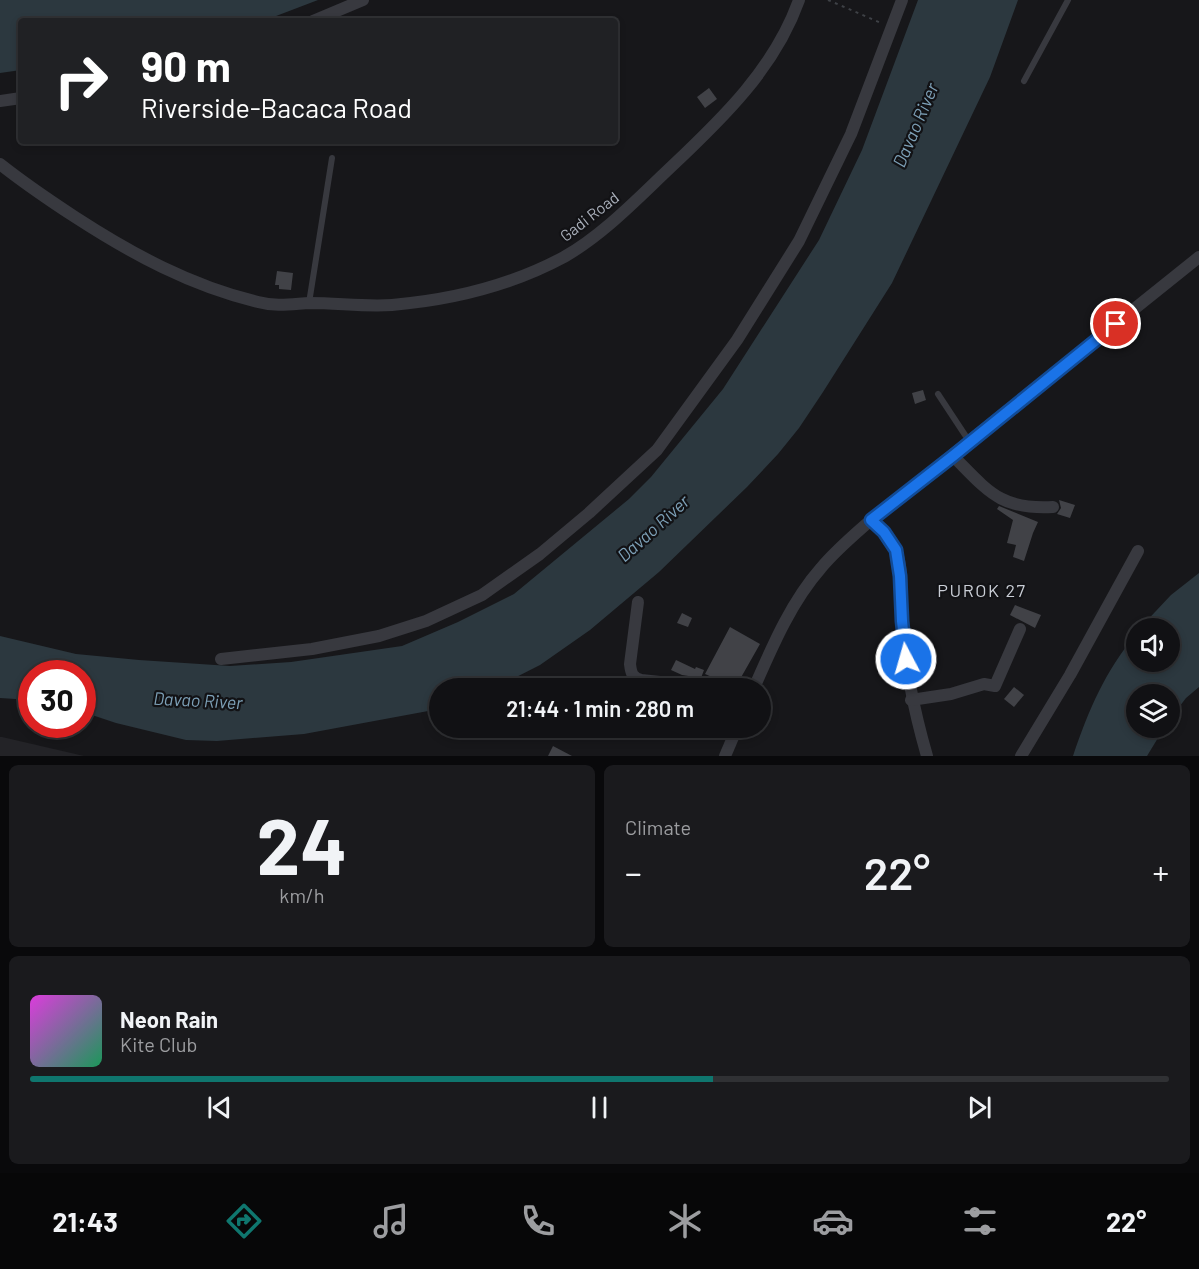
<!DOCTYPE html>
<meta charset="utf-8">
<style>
:root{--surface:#111114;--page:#1a1a1d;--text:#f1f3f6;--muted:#9c9da0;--line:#303134;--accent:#0f766e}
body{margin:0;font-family:Barlow,sans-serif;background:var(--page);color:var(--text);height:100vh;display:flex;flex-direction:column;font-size:22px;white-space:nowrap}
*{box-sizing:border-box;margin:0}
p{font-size:20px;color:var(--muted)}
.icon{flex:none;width:33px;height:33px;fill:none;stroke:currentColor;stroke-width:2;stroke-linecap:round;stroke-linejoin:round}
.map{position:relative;height:756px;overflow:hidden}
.details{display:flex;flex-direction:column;gap:9px;padding:9px;background:#09090b;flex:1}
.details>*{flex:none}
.banner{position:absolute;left:18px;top:18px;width:600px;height:126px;border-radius:6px;box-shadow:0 3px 9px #0003,0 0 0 2px var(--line);background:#202124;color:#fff;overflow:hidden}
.tools{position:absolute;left:1126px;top:618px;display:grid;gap:12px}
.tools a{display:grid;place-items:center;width:54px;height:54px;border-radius:50%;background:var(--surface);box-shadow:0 3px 9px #0003,0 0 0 2px var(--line);font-size:30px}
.speed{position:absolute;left:18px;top:660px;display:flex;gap:12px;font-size:30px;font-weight:700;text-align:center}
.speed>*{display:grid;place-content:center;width:78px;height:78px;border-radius:50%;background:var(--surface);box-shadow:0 3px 9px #0003,0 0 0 2px var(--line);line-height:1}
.speed .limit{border:9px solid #d22;background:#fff;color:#111}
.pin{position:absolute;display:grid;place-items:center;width:51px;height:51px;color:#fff;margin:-26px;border:3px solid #fff;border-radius:50%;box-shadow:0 2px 6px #0007}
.me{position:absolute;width:66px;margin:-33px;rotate:354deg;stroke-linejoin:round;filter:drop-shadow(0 0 4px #0008)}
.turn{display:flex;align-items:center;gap:21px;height:126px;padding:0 24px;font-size:27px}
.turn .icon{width:78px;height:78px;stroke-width:2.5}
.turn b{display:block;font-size:42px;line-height:51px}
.big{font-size:45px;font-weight:600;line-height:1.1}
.details .tile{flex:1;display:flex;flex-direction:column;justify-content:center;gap:9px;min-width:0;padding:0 21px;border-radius:9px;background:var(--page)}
.details .dial{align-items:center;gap:0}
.dial b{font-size:78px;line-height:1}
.song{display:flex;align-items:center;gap:18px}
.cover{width:72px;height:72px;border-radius:9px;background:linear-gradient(135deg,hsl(300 70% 55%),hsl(150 70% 35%))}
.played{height:6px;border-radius:3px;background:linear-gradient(90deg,var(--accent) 60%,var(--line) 60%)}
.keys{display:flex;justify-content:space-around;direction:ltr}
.heat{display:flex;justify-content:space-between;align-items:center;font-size:33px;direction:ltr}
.details .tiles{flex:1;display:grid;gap:9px;grid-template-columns:1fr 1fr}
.tile:last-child{grid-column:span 2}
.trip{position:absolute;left:429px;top:678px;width:342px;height:60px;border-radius:30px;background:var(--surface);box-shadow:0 3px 9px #0003,0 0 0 2px var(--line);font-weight:600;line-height:60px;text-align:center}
.tab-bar{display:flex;height:96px;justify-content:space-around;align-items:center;background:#070708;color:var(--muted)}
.tab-bar .icon{width:42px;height:42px}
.tab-bar .selected{color:var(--accent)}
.tab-bar b{font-size:27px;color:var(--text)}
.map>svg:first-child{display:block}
.built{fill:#232327}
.water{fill:#2c383f}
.building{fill:#414247}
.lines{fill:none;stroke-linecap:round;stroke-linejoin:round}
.path{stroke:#3e4146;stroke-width:2;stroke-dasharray:3 4.5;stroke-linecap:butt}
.lane{stroke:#38393f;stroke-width:6}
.street{stroke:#38393f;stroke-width:12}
.route-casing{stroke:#114b97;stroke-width:15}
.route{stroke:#1a73e8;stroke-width:10}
.labels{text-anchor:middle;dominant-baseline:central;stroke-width:4.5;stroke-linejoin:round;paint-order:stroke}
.street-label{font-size:16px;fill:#a9afba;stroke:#121215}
.water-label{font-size:18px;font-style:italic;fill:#7da0b7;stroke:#121215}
.neighbourhood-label{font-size:18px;letter-spacing:1.5px;fill:#caced6;stroke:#121215}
</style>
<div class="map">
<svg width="1199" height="756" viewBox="0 0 1199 756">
<rect width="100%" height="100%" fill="#17171a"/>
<!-- built -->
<polygon class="built" points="0,737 2,737 84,756 0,756"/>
<!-- water -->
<g class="water">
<polygon points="0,0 318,0 263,21 21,21 21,70 0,73"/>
<polygon points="918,0 1018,0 990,77 892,283 823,392 799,428 778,454 747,487 659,572 590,630 540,665 495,688 440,688 439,709 304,734 217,741 186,740 116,723 83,712 82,674 32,674 31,700 0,698 0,636 76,654 139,660 230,666 291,662 402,646 458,622 514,594 629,499 651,477 723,389 819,240 862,150"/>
<path d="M1199 573V687L1186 698 1170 719V694H1137V728H1164L1147 756H1073C1089 709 1105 671 1137 633V662H1170V628H1140L1171 595Z"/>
</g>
<!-- building -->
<g class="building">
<polygon points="709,88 717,99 705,108 697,97"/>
<polygon points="277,271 293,273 291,290 279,289 279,285 275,285"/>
<polygon points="923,390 926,400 915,404 912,393"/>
<polygon points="1059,500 1075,505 1070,518 1057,514 1061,508"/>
<polygon points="999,506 1038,522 1033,533 1024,561 1013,557 1016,545 1007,543 1013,520 997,509"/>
<polygon points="1015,605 1041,615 1035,628 1010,615"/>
<polygon points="682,613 692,618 688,627 677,623"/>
<polygon points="730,627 760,644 735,688 731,688 721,681 705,674"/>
<polygon points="676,660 695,669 696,667 704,670 701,678 682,675 671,670"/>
<polygon points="1014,687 1024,695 1014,707 1004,699"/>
<polygon points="553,746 572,756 548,756"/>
</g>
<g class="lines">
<!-- path -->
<polyline class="path" points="828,0 881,23"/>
<!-- lane -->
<g class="lane">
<polyline points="1024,81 1068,0"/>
<polyline points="309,303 332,158"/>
<polyline points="938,394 969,441"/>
<polyline points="700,728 732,739"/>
</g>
<!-- street -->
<g class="street">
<polyline points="313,21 363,0"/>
<polyline points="0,101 21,98"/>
<path d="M0 164C24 183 49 200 75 217 132 254 191 286 258 302 276 307 292 304 310 303 338 303 365 307 392 305 451 300 512 285 564 257 604 234 637 199 671 167 722 119 775 68 799 0"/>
<path d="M953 456C988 491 1000 510 1053 507"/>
<path d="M871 520C880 528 890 537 895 548 905 570 900 598 902 621 905 667 914 711 927 756"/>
<path d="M638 602 630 664C631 673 632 677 641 680L717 688"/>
<polyline points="221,659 312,649 379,636 426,621 482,595 540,554 589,513 657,450 737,340 799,241 851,134 902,0"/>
<path d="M754 688C772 647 791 602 821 568 836 550 854 535 871 520L1199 257"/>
<polyline points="911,700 951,694 984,684 995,686 1020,629"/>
<polyline points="725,756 737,728"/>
<polyline points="1021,756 1070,675 1138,551"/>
</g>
</g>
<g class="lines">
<defs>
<polyline id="route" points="906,659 902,621 900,576 896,550 884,532 871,520 953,456 1116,324"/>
</defs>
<!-- route casing -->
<use href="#route" class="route-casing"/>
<!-- route -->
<use href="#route" class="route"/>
</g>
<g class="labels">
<!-- street labels -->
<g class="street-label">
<text transform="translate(589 216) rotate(-38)">Gadi Road</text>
</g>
<!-- water labels -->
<g class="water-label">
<text transform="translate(915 125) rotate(-67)">Davao River</text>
<text transform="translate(653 528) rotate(-42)">Davao River</text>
<text transform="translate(198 700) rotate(3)">Davao River</text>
</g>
<!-- neighbourhood labels -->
<g class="neighbourhood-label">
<text x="982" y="590">PUROK 27</text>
</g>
</g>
</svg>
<div class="tools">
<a><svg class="icon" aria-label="sound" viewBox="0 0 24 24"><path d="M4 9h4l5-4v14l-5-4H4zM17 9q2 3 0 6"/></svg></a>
<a><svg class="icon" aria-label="layers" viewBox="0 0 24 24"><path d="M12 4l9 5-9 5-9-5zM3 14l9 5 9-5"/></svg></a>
</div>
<div class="speed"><div class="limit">30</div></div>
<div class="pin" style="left:1116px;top:324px;background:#d93025"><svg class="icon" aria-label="arrive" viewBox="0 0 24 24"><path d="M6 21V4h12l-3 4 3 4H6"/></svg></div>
<svg class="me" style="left:906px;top:659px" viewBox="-20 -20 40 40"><circle r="17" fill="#1a73e8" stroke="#fff" stroke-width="3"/><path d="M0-11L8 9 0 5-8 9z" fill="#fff"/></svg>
<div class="trip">21:44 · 1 min · 280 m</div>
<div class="banner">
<div class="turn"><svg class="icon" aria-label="right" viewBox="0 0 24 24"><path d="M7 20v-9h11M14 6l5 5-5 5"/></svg><div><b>90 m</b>Riverside-Bacaca Road</div></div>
</div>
</div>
<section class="details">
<div class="tiles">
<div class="tile dial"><b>24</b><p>km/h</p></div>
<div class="tile"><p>Climate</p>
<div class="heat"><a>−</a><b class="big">22°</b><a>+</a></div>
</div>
<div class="tile">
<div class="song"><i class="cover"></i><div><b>Neon Rain</b><p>Kite Club</p></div></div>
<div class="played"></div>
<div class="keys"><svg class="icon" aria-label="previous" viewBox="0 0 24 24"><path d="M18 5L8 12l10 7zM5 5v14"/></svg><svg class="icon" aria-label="pause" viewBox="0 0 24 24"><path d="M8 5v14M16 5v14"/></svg><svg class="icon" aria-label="next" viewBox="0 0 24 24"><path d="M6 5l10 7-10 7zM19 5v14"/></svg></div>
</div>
</div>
</section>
<nav class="tab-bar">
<b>21:43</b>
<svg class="icon selected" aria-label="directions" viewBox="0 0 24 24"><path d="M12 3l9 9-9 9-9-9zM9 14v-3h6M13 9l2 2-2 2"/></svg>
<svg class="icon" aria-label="music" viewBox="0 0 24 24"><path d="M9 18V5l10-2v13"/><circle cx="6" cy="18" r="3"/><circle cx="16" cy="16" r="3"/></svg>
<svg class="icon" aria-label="phone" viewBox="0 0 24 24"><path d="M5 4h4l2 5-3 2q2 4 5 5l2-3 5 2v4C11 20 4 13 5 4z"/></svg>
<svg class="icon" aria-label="climate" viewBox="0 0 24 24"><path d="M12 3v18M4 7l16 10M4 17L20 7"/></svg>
<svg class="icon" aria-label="car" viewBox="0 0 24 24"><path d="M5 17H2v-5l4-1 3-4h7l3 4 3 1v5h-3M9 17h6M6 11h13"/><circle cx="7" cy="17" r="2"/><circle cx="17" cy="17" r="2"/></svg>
<svg class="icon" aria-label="filters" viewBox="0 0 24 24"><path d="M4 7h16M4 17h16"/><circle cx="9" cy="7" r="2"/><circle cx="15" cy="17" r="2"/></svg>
<b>22°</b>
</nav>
